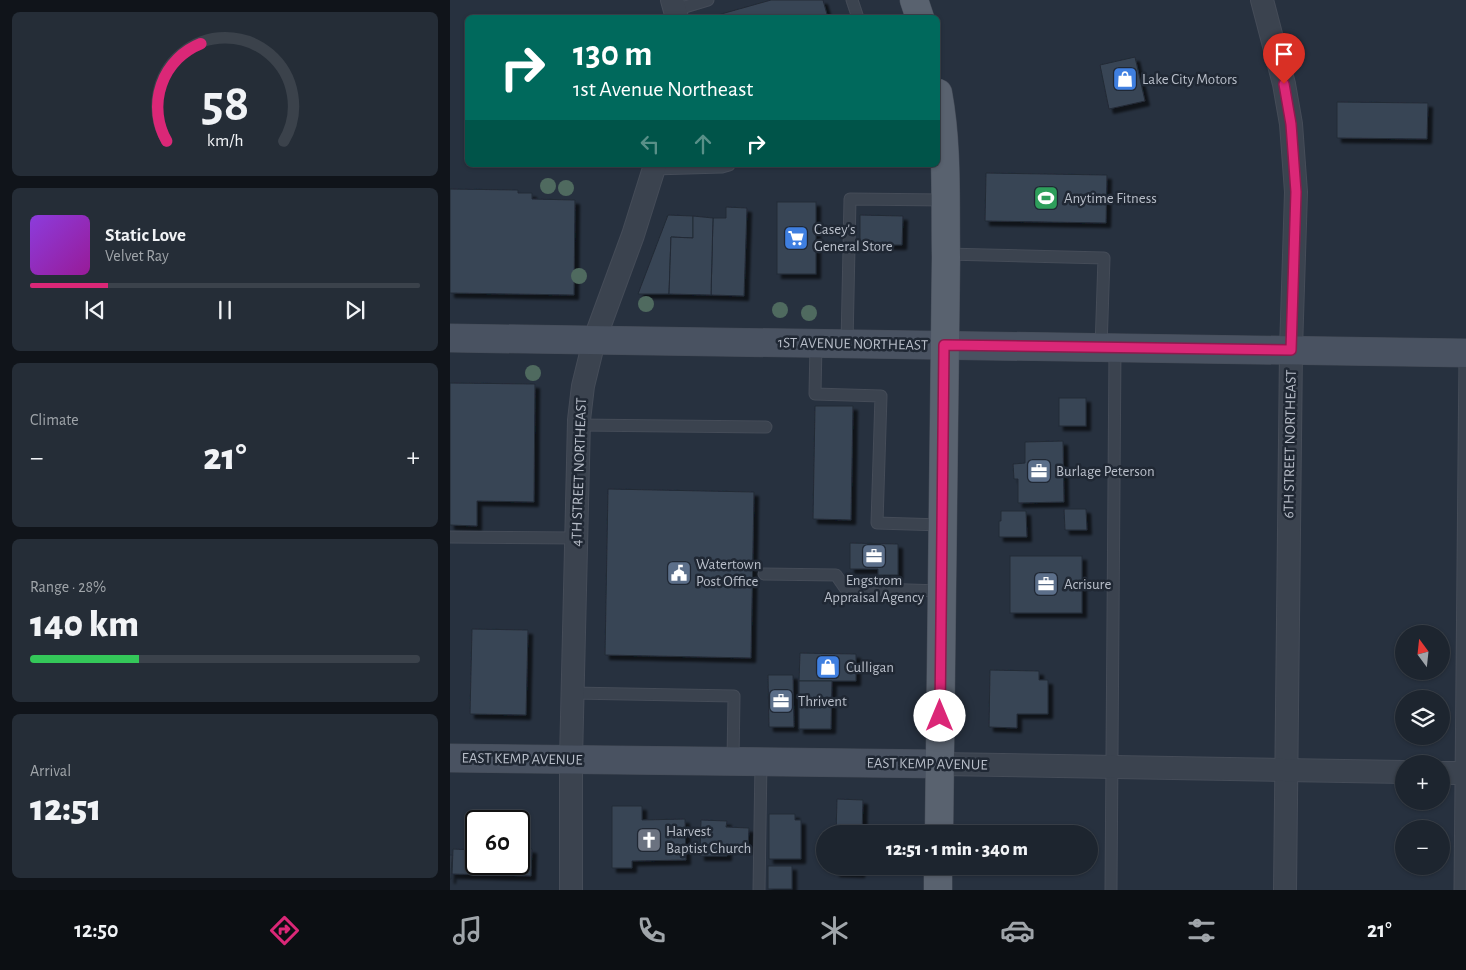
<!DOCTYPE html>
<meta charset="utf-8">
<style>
:root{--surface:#1d252f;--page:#252d37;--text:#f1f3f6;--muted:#a0a5aa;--line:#3b424b;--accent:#db2777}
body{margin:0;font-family:"Alegreya Sans",sans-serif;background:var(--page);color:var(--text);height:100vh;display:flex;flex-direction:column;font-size:19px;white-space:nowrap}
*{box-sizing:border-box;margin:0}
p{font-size:16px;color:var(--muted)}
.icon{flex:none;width:28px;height:28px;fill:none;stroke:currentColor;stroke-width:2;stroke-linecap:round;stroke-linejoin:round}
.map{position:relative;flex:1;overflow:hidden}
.sheet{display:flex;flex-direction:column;gap:12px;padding:12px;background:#10141a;width:450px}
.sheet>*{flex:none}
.top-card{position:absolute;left:15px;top:15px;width:475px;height:152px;border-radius:8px;box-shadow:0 1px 4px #0004,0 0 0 1px var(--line);background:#00695c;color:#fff;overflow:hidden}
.needle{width:32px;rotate:345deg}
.buttons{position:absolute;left:945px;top:625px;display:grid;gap:10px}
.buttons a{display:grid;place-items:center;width:55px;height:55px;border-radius:50%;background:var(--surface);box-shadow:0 1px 4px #0004,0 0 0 1px var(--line);font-size:25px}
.speed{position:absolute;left:15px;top:810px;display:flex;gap:10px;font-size:25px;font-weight:700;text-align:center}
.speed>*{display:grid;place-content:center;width:65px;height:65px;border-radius:50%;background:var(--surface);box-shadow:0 1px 4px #0004,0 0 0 1px var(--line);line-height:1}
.speed .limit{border:2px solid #111;border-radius:8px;background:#fff;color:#111}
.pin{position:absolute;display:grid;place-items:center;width:42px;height:42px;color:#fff;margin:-51px -21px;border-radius:50% 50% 50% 0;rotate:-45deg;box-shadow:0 0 5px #0007}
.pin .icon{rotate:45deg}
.me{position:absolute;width:55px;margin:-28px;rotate:0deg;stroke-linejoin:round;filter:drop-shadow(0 0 4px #0008)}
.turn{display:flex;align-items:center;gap:18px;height:105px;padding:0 25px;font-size:22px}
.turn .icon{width:65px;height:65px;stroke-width:2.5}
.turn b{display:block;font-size:35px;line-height:42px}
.lanes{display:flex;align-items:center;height:48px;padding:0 25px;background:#0003;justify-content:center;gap:25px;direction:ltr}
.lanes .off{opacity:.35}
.big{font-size:38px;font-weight:800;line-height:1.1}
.sheet .widget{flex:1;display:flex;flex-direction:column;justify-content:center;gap:8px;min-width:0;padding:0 18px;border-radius:8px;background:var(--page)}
.sheet .dial{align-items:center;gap:0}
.dial svg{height:130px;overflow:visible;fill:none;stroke:var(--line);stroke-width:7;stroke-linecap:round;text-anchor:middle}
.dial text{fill:var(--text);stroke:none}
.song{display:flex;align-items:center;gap:15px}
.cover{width:60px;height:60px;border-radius:8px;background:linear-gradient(135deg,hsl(270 70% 55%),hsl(300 70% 35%))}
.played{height:5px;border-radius:2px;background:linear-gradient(90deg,var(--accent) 20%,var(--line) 20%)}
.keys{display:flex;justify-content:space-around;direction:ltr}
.heat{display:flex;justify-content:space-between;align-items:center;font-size:28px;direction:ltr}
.charge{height:8px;border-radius:4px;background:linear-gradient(90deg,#34c759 28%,var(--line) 0)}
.trip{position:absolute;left:366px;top:825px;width:282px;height:50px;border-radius:25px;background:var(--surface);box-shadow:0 1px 4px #0004,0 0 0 1px var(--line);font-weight:800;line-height:50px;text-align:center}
.tab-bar{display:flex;height:80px;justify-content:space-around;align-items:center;background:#0c0f13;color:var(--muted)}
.tab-bar .icon{width:35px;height:35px}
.tab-bar .current{color:var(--accent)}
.tab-bar b{font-size:22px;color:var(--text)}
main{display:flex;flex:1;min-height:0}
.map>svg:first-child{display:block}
.building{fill:#394554;stroke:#222a36;filter:url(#shadow)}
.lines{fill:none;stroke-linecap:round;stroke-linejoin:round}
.lane-casing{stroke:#454c58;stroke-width:13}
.street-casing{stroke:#454c58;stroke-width:24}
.secondary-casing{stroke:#454c58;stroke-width:29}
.primary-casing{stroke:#454c58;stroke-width:29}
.lane{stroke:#3b434f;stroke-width:11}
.street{stroke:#3b434f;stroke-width:22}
.secondary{stroke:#495261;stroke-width:28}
.primary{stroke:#59626f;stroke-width:28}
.tree{fill:#4f6a5f}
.route-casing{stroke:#8e194d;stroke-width:12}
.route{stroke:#db2777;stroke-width:9}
.labels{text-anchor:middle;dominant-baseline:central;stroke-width:5;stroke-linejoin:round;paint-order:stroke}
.poi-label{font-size:15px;fill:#b8bec9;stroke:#202834;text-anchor:start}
.street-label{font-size:15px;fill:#b8bec9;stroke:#202834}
</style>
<main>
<section class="sheet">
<div class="widget dial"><svg viewBox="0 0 100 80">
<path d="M14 69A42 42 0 1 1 86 69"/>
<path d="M14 69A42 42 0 0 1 35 9" stroke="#db2777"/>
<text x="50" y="56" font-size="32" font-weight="700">58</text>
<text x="50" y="72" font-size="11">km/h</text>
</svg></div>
<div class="widget">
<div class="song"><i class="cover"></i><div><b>Static Love</b><p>Velvet Ray</p></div></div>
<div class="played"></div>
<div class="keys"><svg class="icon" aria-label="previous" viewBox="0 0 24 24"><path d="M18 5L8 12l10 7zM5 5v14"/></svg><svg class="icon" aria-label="pause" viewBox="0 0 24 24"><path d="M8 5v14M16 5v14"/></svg><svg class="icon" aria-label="next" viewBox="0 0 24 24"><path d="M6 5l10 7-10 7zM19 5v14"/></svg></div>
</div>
<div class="widget"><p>Climate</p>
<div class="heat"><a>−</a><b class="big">21°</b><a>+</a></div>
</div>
<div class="widget"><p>Range · 28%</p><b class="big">140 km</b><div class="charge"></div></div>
<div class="widget"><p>Arrival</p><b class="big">12:51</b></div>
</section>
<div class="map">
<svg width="1016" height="890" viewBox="0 0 1016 890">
<defs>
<filter id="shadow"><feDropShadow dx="4.5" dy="4.5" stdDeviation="1" flood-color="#0009"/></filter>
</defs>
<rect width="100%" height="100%" fill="#27313f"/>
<!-- building -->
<g class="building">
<polygon points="321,0 373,0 378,18 257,18"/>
<polygon points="685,57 695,101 659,109 650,65"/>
<polygon points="887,102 978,103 977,139 887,138"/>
<polygon points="536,173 657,175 656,223 535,221"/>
<polygon points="0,189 68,190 68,193 82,193 82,199 125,200 124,295 0,293"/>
<rect x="327" y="202" width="39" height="72"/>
<polygon points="276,207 297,208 294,296 261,295 263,218 276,218"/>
<polygon points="218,215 243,216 243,238 221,237 219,294 188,294"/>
<polygon points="410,215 453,216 452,245 410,245"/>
<polygon points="243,216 263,218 261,295 219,294 221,237 243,238"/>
<polygon points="0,383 85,384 84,502 27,501 27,526 0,525"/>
<rect x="609" y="398" width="27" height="28"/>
<polygon points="365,406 403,406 401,520 363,519"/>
<polygon points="613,441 614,502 568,503 568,479 564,479 563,464 575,463 575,442"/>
<polygon points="158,489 304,492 301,658 155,655"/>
<polygon points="614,509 636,509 637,530 615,530"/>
<polygon points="551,511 576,511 577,537 549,537 549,521 551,521"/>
<polygon points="400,543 448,544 448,575 428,575 428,569 400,569"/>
<rect x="560" y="556" width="72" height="57"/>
<polygon points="22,629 78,630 76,715 20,714"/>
<polygon points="350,653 406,654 406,681 349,681"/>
<polygon points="540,670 589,671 589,680 598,680 598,714 567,714 567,728 539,727"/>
<polygon points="318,675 343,675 344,727 319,727"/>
<polygon points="349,681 382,681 381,729 349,729"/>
<polygon points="387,799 413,800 412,834 386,834"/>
<polygon points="162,806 192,806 192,820 235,819 236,860 182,861 182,868 162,868"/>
<polygon points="319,814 345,814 345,820 351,820 351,859 319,859"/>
<polygon points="251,820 277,821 276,827 299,828 298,849 277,848 277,856 250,856"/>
<polygon points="69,848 82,849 81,876 2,874 3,849 26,850 26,864 69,864"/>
<polygon points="0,855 2,855 1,879 0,879"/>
<rect x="318" y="866" width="24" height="23"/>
<polygon points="386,866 411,866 410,873 385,872"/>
</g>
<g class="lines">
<defs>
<g id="lane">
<polyline points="402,0 408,18"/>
<polyline points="225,10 258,0"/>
<polyline points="204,169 272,167 279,165"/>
<polyline points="496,254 654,258 651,348"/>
<polyline points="366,344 365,394 431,396 427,523 492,525"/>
<polyline points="397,344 400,199 496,200"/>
<polyline points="129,425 316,427"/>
<polyline points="0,537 126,538"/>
<polyline points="314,574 386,575 395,588 491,591"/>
<polyline points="123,693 284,696 283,761"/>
<polyline points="309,890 311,762"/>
<polyline points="661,890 665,348"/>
<polyline points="1010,890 1015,353"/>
</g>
<g id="street">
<polyline points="222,0 227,18"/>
<polyline points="812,0 834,84 841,124 846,192 841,350 835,890"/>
<polyline points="490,764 954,772"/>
<polyline points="991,773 1016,773"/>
<polyline points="121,890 121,760 129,420 133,386 144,341 183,235 205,165"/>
</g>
<g id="secondary">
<polyline points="0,338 1016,353"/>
<polyline points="0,758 490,764"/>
</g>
<g id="primary">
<polyline points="464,0 470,18"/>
<path d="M488 93C498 147 495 202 496 257L489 834"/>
<polyline points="488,890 488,866"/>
</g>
</defs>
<!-- lane casing -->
<use href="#lane" class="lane-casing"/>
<!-- street casing -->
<use href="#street" class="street-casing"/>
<!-- secondary casing -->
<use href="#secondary" class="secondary-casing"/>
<!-- primary casing -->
<use href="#primary" class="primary-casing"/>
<!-- lane -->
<use href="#lane" class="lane"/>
<!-- street -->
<use href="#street" class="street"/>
<!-- secondary -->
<use href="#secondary" class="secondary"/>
<!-- primary -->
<use href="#primary" class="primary"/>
</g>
<!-- trees -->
<g class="tree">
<circle cx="98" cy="186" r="8"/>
<circle cx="116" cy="188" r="8"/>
<circle cx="129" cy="276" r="8"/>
<circle cx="196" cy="304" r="8"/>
<circle cx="330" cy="310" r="8"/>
<circle cx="359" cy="313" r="8"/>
<circle cx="83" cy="373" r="8"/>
</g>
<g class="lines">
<defs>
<polyline id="route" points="490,716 494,345 841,350 846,192 841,124 834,84"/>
</defs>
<!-- route casing -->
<use href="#route" class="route-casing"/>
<!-- route -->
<use href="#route" class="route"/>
</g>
<!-- icons -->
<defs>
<symbol id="shop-square" viewBox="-11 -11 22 22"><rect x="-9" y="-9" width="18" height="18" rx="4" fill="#3f7fe0" stroke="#202834"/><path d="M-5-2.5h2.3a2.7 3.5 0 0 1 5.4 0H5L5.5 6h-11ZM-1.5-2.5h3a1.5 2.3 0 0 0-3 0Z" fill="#fff"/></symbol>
<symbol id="stadium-square" viewBox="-11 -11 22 22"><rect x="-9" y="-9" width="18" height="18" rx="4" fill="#2e9e5b" stroke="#202834"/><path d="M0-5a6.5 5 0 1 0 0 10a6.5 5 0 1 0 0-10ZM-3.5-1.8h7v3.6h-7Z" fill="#fff"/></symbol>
<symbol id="supermarket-square" viewBox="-11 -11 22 22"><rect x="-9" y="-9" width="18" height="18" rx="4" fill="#3f7fe0" stroke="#202834"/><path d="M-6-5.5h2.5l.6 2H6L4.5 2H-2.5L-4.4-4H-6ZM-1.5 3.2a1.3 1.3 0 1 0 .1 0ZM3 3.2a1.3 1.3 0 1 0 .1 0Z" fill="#fff"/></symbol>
<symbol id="office-square" viewBox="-11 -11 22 22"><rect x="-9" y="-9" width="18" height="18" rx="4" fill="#5c6f8a" stroke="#202834"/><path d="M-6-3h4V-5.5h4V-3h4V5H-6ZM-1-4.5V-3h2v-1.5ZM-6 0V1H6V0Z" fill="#fff"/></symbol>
<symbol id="civic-square" viewBox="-11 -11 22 22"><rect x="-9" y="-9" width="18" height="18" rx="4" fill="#5c6f8a" stroke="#202834"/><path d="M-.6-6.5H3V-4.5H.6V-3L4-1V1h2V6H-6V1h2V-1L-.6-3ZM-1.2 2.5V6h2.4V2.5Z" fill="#fff"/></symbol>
<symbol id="church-square" viewBox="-11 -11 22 22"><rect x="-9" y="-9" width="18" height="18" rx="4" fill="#6b7280" stroke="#202834"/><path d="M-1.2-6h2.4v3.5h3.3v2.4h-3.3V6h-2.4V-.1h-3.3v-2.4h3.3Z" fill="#fff"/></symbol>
</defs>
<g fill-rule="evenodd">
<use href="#shop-square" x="661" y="65" width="28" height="28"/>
<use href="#stadium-square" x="582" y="184" width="28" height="28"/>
<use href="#supermarket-square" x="332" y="224" width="28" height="28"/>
<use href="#office-square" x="575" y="457" width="28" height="28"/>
<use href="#office-square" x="410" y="542" width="28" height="28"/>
<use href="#civic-square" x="215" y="559" width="28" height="28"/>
<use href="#office-square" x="582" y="570" width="28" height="28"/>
<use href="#shop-square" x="364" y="653" width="28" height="28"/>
<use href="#office-square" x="317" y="687" width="28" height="28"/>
<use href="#church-square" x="185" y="826" width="28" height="28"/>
</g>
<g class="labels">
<!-- poi labels -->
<g class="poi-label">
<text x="692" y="79">Lake City Motors</text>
<text x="614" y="198">Anytime Fitness</text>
<text x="364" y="229">Casey's<tspan x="364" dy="17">General Store</tspan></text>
<text x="606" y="471">Burlage Peterson</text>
<text x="246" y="564">Watertown<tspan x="246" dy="17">Post Office</tspan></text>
<text x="424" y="580" text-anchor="middle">Engstrom<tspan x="424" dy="17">Appraisal Agency</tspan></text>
<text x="614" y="584">Acrisure</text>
<text x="396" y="667">Culligan</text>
<text x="348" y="701">Thrivent</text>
<text x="216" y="831">Harvest<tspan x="216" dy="17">Baptist Church</tspan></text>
</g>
<!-- street labels -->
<g class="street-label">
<text transform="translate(403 344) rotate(1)">1ST AVENUE NORTHEAST</text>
<text transform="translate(840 444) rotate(-89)">6TH STREET NORTHEAST</text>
<text transform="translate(129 472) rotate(-88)">4TH STREET NORTHEAST</text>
<text transform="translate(72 759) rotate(1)">EAST KEMP AVENUE</text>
<text transform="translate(477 764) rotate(1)">EAST KEMP AVENUE</text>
</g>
</g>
</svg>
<div class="buttons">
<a><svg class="needle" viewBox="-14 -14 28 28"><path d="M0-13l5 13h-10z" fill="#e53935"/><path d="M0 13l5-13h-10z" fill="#a0a5aa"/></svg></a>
<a><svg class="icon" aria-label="layers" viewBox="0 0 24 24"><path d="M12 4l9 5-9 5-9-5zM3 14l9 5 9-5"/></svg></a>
<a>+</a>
<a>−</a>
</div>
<div class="speed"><div class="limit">60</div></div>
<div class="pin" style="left:834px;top:84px;background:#d93025"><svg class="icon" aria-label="arrive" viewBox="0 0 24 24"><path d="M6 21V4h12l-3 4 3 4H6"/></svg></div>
<svg class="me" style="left:490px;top:716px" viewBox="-20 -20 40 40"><circle r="19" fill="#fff"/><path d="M0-13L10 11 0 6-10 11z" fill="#db2777"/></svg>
<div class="trip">12:51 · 1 min · 340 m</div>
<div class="top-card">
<div class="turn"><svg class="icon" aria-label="right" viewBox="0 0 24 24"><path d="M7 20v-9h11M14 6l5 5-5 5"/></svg><div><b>130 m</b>1st Avenue Northeast</div></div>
<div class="lanes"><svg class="icon off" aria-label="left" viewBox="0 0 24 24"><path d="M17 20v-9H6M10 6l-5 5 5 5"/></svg><svg class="icon off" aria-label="ahead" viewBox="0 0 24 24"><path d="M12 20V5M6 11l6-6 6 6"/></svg><svg class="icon" aria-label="right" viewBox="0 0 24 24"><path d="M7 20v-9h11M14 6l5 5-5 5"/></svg></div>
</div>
</div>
</main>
<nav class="tab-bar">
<b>12:50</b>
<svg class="icon current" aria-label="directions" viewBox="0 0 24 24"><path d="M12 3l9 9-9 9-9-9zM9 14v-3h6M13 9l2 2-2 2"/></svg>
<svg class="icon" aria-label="music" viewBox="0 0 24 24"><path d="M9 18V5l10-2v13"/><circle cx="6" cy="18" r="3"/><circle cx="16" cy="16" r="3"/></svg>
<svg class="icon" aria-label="phone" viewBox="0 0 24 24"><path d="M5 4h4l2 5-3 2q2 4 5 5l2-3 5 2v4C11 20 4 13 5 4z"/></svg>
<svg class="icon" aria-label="climate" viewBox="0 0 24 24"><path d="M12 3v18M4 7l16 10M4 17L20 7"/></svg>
<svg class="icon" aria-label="car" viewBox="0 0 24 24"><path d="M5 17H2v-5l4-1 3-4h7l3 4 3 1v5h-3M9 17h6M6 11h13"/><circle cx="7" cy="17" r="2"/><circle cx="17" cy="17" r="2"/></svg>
<svg class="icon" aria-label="filters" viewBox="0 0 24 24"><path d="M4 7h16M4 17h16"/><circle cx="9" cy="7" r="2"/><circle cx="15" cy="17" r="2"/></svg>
<b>21°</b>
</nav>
